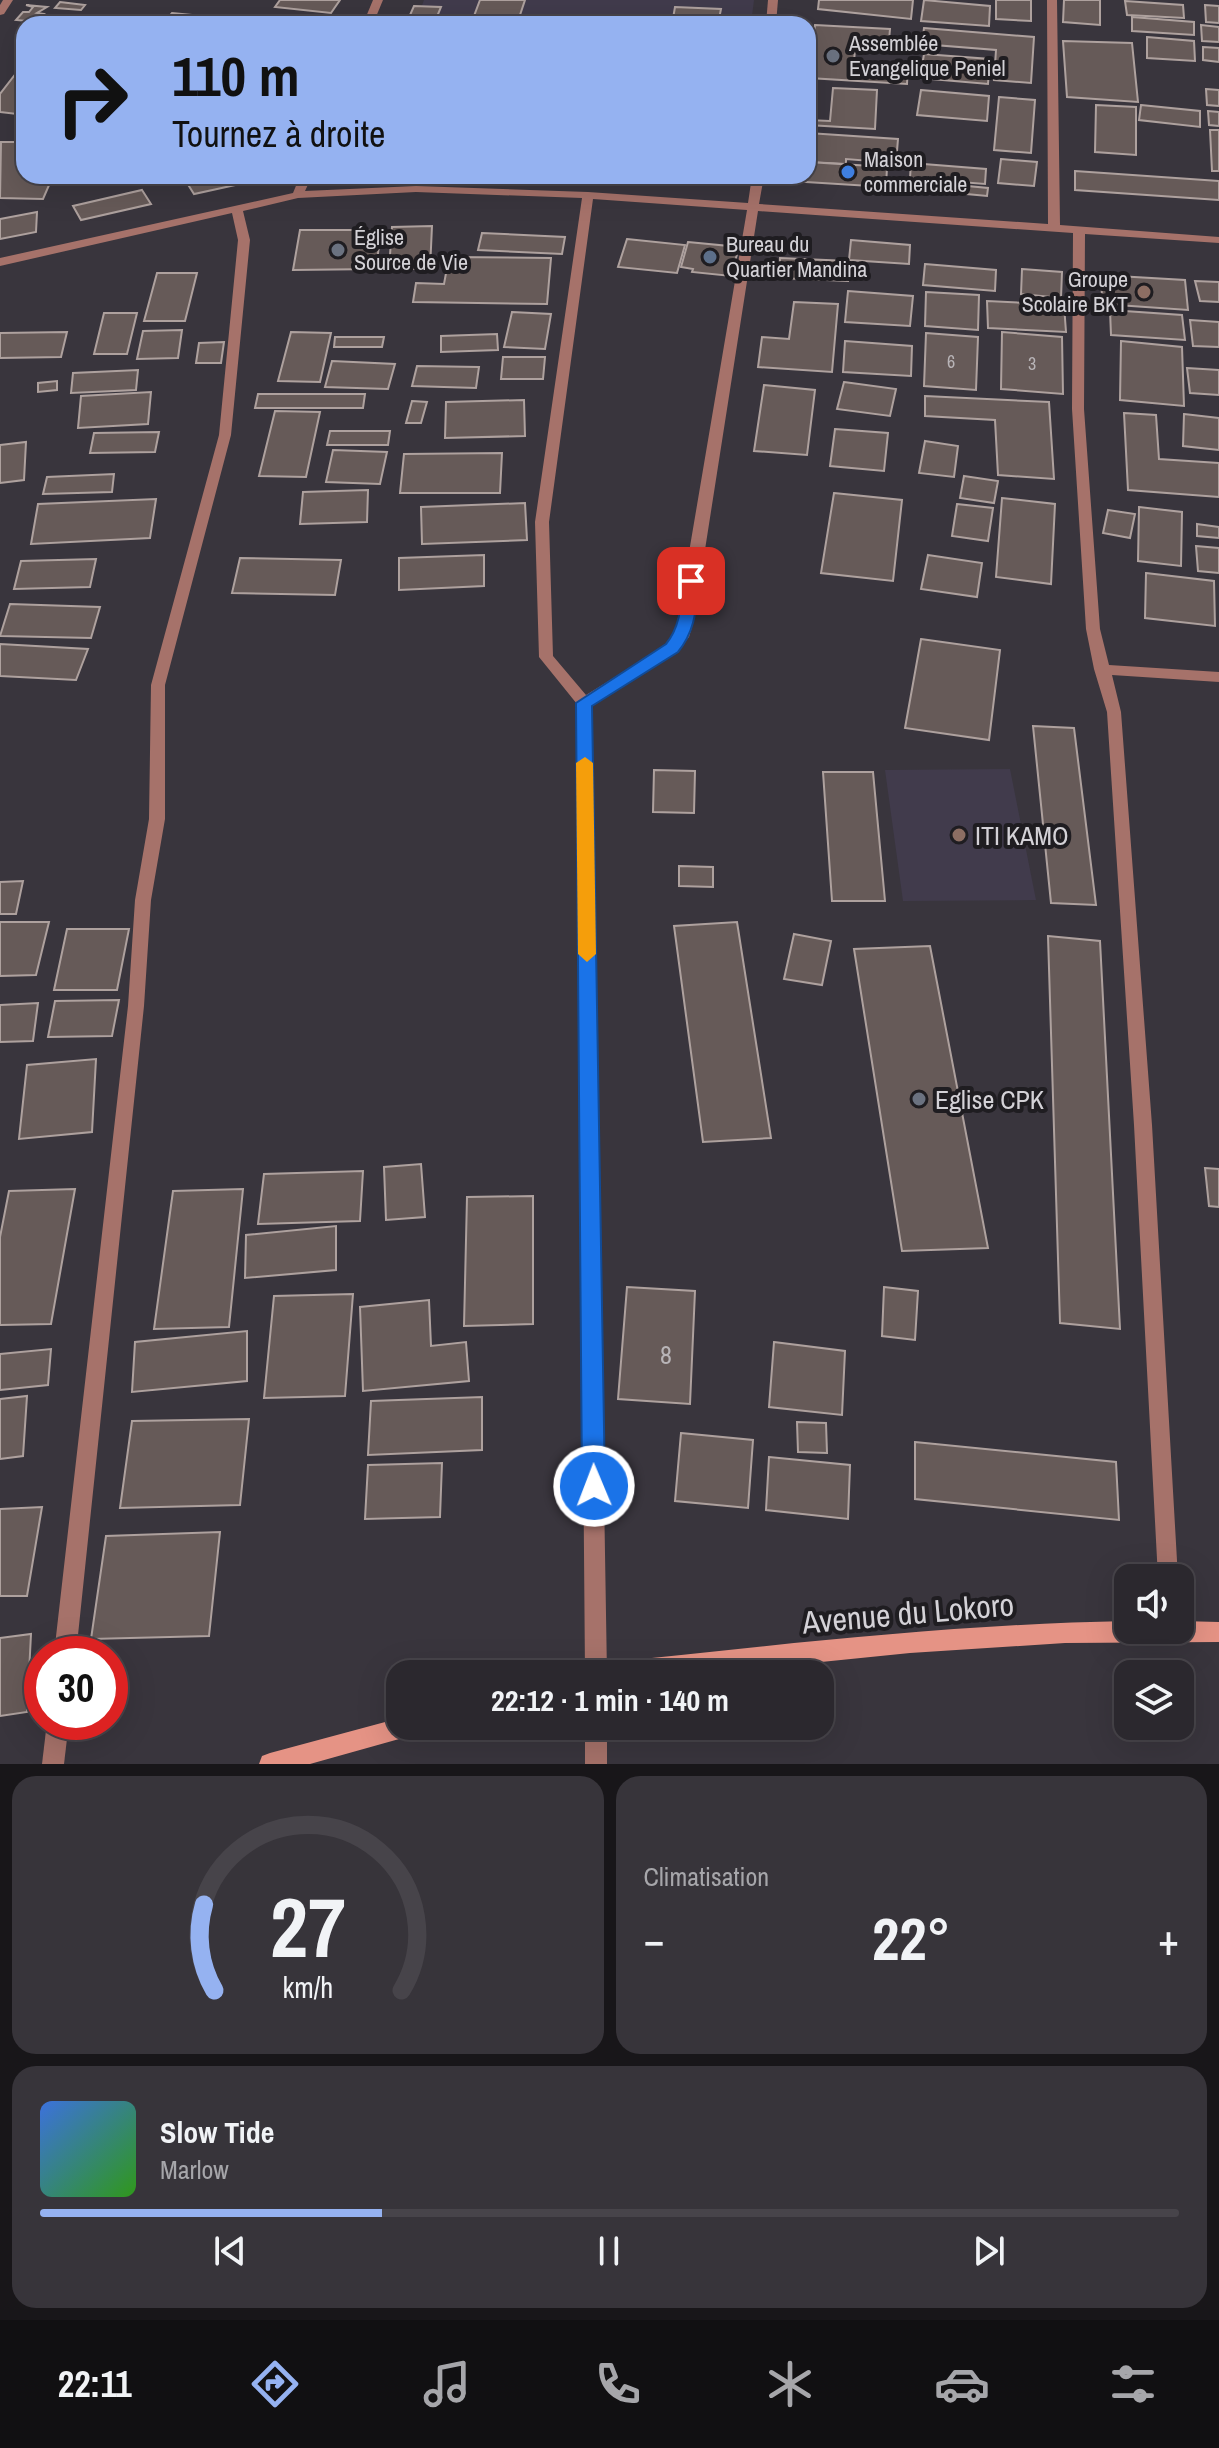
<!DOCTYPE html>
<html lang="fr">
<meta charset="utf-8">
<style>
:root{--surface:#2b282e;--page:#37343a;--text:#f1f3f6;--muted:#a6a6aa;--line:#47444a;--accent:#95b2f1}
body{margin:0;font-family:"Archivo Narrow",sans-serif;background:var(--page);color:var(--text);height:100vh;display:flex;flex-direction:column;font-size:30px;white-space:nowrap}
*{box-sizing:border-box;margin:0}
p{font-size:26px;color:var(--muted)}
.icon{flex:none;width:44px;height:44px;fill:none;stroke:currentColor;stroke-width:2;stroke-linecap:round;stroke-linejoin:round}
.map{position:relative;height:1764px;overflow:hidden}
.drawer{display:flex;flex-direction:column;gap:12px;padding:12px;background:#181619;flex:1}
.drawer>*{flex:none}
.banner{position:absolute;left:16px;top:16px;width:800px;height:168px;border-radius:24px;box-shadow:0 8px 32px #0002,0 0 0 2px var(--line);background:#95b2f1;color:#111;overflow:hidden}
.buttons{position:absolute;left:1114px;top:1564px;display:grid;gap:16px}
.buttons a{display:grid;place-items:center;width:80px;height:80px;border-radius:16px;background:var(--surface);box-shadow:0 8px 32px #0002,0 0 0 2px var(--line);font-size:40px}
.speed{position:absolute;left:24px;top:1636px;display:flex;gap:16px;font-size:40px;font-weight:700;text-align:center}
.speed>*{display:grid;place-content:center;width:104px;height:104px;border-radius:50%;background:var(--surface);box-shadow:0 8px 32px #0002,0 0 0 2px var(--line);line-height:1}
.speed .limit{border:12px solid #d22;background:#fff;color:#111}
.pin{position:absolute;display:grid;place-items:center;width:68px;height:68px;color:#fff;margin:-34px;border-radius:16px;box-shadow:0 4px 12px #0006}
.me{position:absolute;width:88px;margin:-44px;rotate:359deg;stroke-linejoin:round;filter:drop-shadow(0 0 6px #0008)}
.turn{display:flex;align-items:center;gap:28px;height:168px;padding:0 24px;font-size:36px}
.turn .icon{width:104px;height:104px;stroke-width:2.5}
.turn b{display:block;font-size:56px;line-height:68px}
.big{font-size:60px;font-weight:700;line-height:1.1}
.drawer .tile{flex:1;display:flex;flex-direction:column;justify-content:center;gap:12px;min-width:0;padding:0 28px;border-radius:24px;background:var(--page)}
.drawer .dial{align-items:center;gap:0}
.dial svg{height:208px;overflow:visible;fill:none;stroke:var(--line);stroke-width:7;stroke-linecap:round;text-anchor:middle}
.dial text{fill:var(--text);stroke:none}
.song{display:flex;align-items:center;gap:24px}
.cover{width:96px;height:96px;border-radius:12px;background:linear-gradient(135deg,hsl(220 70% 55%),hsl(110 70% 35%))}
.played{height:8px;border-radius:4px;background:linear-gradient(90deg,var(--accent) 30%,var(--line) 30%)}
.keys{display:flex;justify-content:space-around;direction:ltr}
.heat{display:flex;justify-content:space-between;align-items:center;font-size:44px;direction:ltr}
.drawer .tiles{flex:1;display:grid;gap:12px;grid-template-columns:1fr 1fr}
.tile:last-child{grid-column:span 2}
.trip{position:absolute;left:386px;top:1660px;width:448px;height:80px;border-radius:24px;background:var(--surface);box-shadow:0 8px 32px #0002,0 0 0 2px var(--line);font-weight:700;line-height:80px;text-align:center}
.dock{display:flex;height:128px;justify-content:space-around;align-items:center;background:#111012;color:var(--muted)}
.dock .icon{width:56px;height:56px}
.dock .active{color:var(--accent)}
.dock b{font-size:36px;color:var(--text)}
.map>svg:first-child{display:block}
.education{fill:#413b4c}
.building{fill:#665a58;stroke:#aea19e;stroke-width:2}
.lines{fill:none;stroke-linecap:round;stroke-linejoin:round}
.street{fill:#a6726a;fill-rule:evenodd}
.secondary{fill:#e59385;fill-rule:evenodd}
.route{fill:#1a73e8;stroke:#114b97;stroke-width:2}
.slow{fill:#f59e0b}
.worship-dot{fill:#6b7280;stroke:#1f1d21;stroke-width:3}
.shop-dot{fill:#3f7fe0;stroke:#1f1d21;stroke-width:3}
.service-dot{fill:#5c6f8a;stroke:#1f1d21;stroke-width:3}
.education-dot{fill:#8d6e63;stroke:#1f1d21;stroke-width:3}
.labels{text-anchor:middle;dominant-baseline:central;stroke-width:8;stroke-linejoin:round;paint-order:stroke}
.far-number-label{font-size:18px;fill:#b8b4b7}
.far-poi-label{font-size:22px;fill:#d4d2d7;stroke:#1f1d21;text-anchor:start}
.poi-label{font-size:26px;fill:#d4d2d7;stroke:#1f1d21;text-anchor:start}
.near-number-label{font-size:26px;fill:#b8b4b7}
.near-street-label{font-size:32px;fill:#d4d2d7;stroke:#1f1d21}
</style>
<div class="map">
<svg width="1219" height="1764" viewBox="0 0 1219 1764">
<rect width="100%" height="100%" fill="#39353d"/>
<!-- education -->
<g class="education">
<polygon points="424,0 754,0 751,24 415,24"/>
<polygon points="1010,769 1036,900 903,901 885,770"/>
</g>
<!-- building -->
<g class="building">
<polygon points="280,0 340,0 331,13 275,7"/>
<polygon points="480,0 525,0 517,24 471,24"/>
<polygon points="819,0 913,0 911,19 818,9"/>
<polygon points="924,0 990,6 989,26 921,21"/>
<polygon points="996,0 1031,0 1031,21 996,19"/>
<polygon points="1064,0 1100,0 1100,25 1063,22"/>
<polygon points="1125,1 1183,5 1184,18 1127,15"/>
<polygon points="60,2 85,5 81,10 55,8"/>
<polygon points="26,5 47,7 37,13 44,14 38,22 16,20 23,12 29,12 33,7"/>
<polygon points="1205,5 1219,6 1219,23 1206,22"/>
<polygon points="414,6 441,7 434,24 406,24"/>
<polygon points="675,7 721,9 718,24 672,24"/>
<polygon points="172,13 223,18 219,24 163,24"/>
<polygon points="94,15 141,19 138,24 87,24"/>
<polygon points="1132,17 1194,22 1194,35 1132,31"/>
<polygon points="228,18 262,20 260,24 225,24"/>
<polygon points="815,25 890,29 888,51 855,49 854,62 908,65 907,84 809,78"/>
<polygon points="1201,25 1219,27 1219,42 1202,41"/>
<polygon points="924,28 1034,37 1031,83 994,80 996,50 922,44"/>
<polygon points="1147,37 1194,41 1195,61 1147,58"/>
<polygon points="1063,41 1132,43 1138,102 1067,97"/>
<polygon points="1203,47 1219,48 1219,62 1203,60"/>
<polygon points="924,54 990,59 988,84 920,78"/>
<polygon points="17,72 24,73 24,105 17,114 0,112 0,94"/>
<polygon points="833,88 877,90 875,129 808,125 808,120 830,121"/>
<polygon points="1206,89 1219,90 1219,106 1207,105"/>
<polygon points="921,90 989,96 987,121 917,115"/>
<polygon points="999,97 1035,100 1031,153 994,150"/>
<polygon points="1096,105 1136,107 1136,155 1095,152"/>
<polygon points="1141,105 1200,111 1200,127 1139,120"/>
<polygon points="1208,111 1219,112 1219,126 1209,125"/>
<polygon points="1210,130 1219,130 1219,171 1212,171"/>
<polygon points="808,133 898,139 896,163 846,159 846,164 808,162"/>
<polygon points="1,142 24,142 24,176 53,176 43,199 0,198"/>
<polygon points="1001,159 1037,162 1034,186 998,183"/>
<polygon points="808,162 887,167 886,187 774,180 774,176 808,176"/>
<polygon points="911,163 986,169 985,184 910,178"/>
<polygon points="1075,171 1219,181 1219,200 1075,190"/>
<polygon points="216,176 261,176 263,179 194,194 187,183"/>
<polygon points="957,185 988,188 987,196 956,193"/>
<polygon points="142,190 151,204 81,220 73,206"/>
<polygon points="37,212 36,232 0,239 0,219"/>
<polygon points="432,226 430,269 389,269 392,227"/>
<polygon points="300,230 381,230 376,269 293,270"/>
<polygon points="482,233 565,237 562,254 478,250"/>
<polygon points="627,239 685,245 677,273 618,267"/>
<polygon points="851,240 910,245 909,264 849,260"/>
<polygon points="688,242 739,247 731,276 692,272 693,269 681,267"/>
<polygon points="449,257 551,258 547,304 413,302 416,283 444,284"/>
<polygon points="780,258 848,261 848,281 779,278"/>
<polygon points="925,264 996,270 995,291 923,285"/>
<polygon points="1022,269 1062,272 1061,298 1021,294"/>
<polygon points="157,273 197,273 185,321 144,321"/>
<polygon points="1100,275 1185,280 1188,310 1103,304"/>
<polygon points="1195,281 1219,282 1219,302 1200,301"/>
<polygon points="848,291 913,296 910,326 845,322"/>
<polygon points="926,292 979,295 978,330 925,326"/>
<polygon points="987,301 1064,305 1066,332 988,328"/>
<polygon points="794,302 838,304 832,372 758,367 762,337 789,339"/>
<polygon points="1110,310 1182,315 1185,340 1111,335"/>
<polygon points="512,312 551,314 545,349 504,347"/>
<polygon points="104,313 137,313 127,354 94,354"/>
<polygon points="1190,320 1219,322 1219,347 1193,346"/>
<polygon points="182,330 178,358 137,359 143,331"/>
<polygon points="67,332 61,357 0,358 0,333"/>
<polygon points="291,332 331,333 320,382 278,381"/>
<polygon points="1002,332 1062,337 1063,394 1001,389"/>
<polygon points="926,333 978,337 976,390 924,386"/>
<polygon points="497,334 498,350 441,352 441,336"/>
<polygon points="335,337 384,337 382,347 334,347"/>
<polygon points="845,341 912,346 911,376 843,372"/>
<polygon points="1121,341 1182,347 1184,406 1120,400"/>
<polygon points="224,342 221,363 196,363 199,343"/>
<polygon points="503,357 545,357 543,379 501,379"/>
<polygon points="332,361 395,364 388,389 325,387"/>
<polygon points="417,366 479,367 476,388 412,386"/>
<polygon points="1187,368 1219,370 1219,395 1190,393"/>
<polygon points="138,370 136,390 71,393 73,373"/>
<polygon points="57,381 57,390 38,392 38,383"/>
<polygon points="844,382 896,389 890,416 837,409"/>
<polygon points="764,385 815,390 807,455 754,451"/>
<polygon points="151,392 148,424 78,428 81,396"/>
<polygon points="258,394 365,394 363,408 255,408"/>
<polygon points="925,396 1049,402 1054,479 998,475 995,420 925,416"/>
<polygon points="524,400 525,436 445,438 446,402"/>
<polygon points="412,401 427,402 421,423 406,423"/>
<polygon points="275,411 320,412 306,477 259,476"/>
<polygon points="1124,413 1156,415 1159,459 1219,463 1219,497 1128,490"/>
<polygon points="1184,414 1219,418 1219,450 1183,446"/>
<polygon points="835,429 888,433 884,471 830,466"/>
<polygon points="330,431 390,431 388,445 327,445"/>
<polygon points="159,432 155,452 90,453 94,433"/>
<polygon points="925,441 958,446 954,477 919,473"/>
<polygon points="26,442 24,480 0,483 0,445"/>
<polygon points="333,450 387,452 380,484 326,482"/>
<polygon points="502,453 500,493 400,493 404,454"/>
<polygon points="114,474 112,492 43,494 47,477"/>
<polygon points="964,476 998,481 994,503 960,498"/>
<polygon points="368,490 367,522 300,524 303,492"/>
<polygon points="834,493 902,500 893,581 821,573"/>
<polygon points="1002,498 1055,504 1051,584 996,577"/>
<polygon points="156,499 150,538 31,544 38,504"/>
<polygon points="525,503 527,540 422,544 421,507"/>
<polygon points="957,504 993,508 988,541 952,536"/>
<polygon points="1139,507 1182,512 1181,566 1138,561"/>
<polygon points="1108,510 1135,514 1130,538 1103,533"/>
<polygon points="1197,524 1219,527 1219,538 1197,536"/>
<polygon points="1196,546 1219,548 1219,573 1198,571"/>
<polygon points="484,555 484,586 399,590 399,558"/>
<polygon points="928,555 982,563 977,597 921,589"/>
<polygon points="240,558 341,560 335,595 232,593"/>
<polygon points="96,559 90,587 14,589 21,561"/>
<polygon points="1146,573 1214,581 1215,626 1145,618"/>
<polygon points="10,604 100,607 91,638 0,636"/>
<polygon points="921,639 1000,650 989,740 905,728"/>
<polygon points="0,644 88,649 76,680 0,676"/>
<polygon points="1033,726 1074,728 1096,905 1051,903"/>
<polygon points="654,770 695,771 694,813 653,812"/>
<polygon points="823,772 873,772 885,901 832,901"/>
<polygon points="679,866 713,867 713,887 679,886"/>
<polygon points="23,881 16,914 0,914 0,882"/>
<polygon points="0,922 49,922 36,975 0,976"/>
<polygon points="737,922 771,1138 703,1142 674,926"/>
<polygon points="67,929 129,929 117,990 54,990"/>
<polygon points="794,934 831,941 822,985 784,979"/>
<polygon points="1048,936 1100,941 1120,1329 1060,1323"/>
<polygon points="930,946 988,1248 902,1251 854,949"/>
<polygon points="119,1000 112,1036 48,1037 55,1001"/>
<polygon points="38,1003 33,1041 0,1042 0,1005"/>
<polygon points="96,1059 92,1132 19,1139 27,1065"/>
<polygon points="421,1164 425,1217 386,1220 384,1167"/>
<polygon points="1205,1168 1219,1169 1219,1207 1209,1206"/>
<polygon points="363,1171 360,1221 258,1224 264,1174"/>
<polygon points="75,1189 51,1324 0,1325 0,1237 9,1191"/>
<polygon points="243,1189 229,1327 154,1329 173,1191"/>
<polygon points="533,1196 533,1324 464,1326 467,1197"/>
<polygon points="336,1226 336,1270 245,1278 246,1235"/>
<polygon points="627,1287 695,1291 690,1404 618,1399"/>
<polygon points="884,1287 918,1291 915,1340 882,1336"/>
<polygon points="353,1294 345,1396 264,1398 274,1296"/>
<polygon points="429,1300 431,1346 466,1342 469,1381 363,1391 360,1307"/>
<polygon points="247,1331 247,1381 132,1392 135,1342"/>
<polygon points="774,1342 845,1351 842,1415 769,1407"/>
<polygon points="51,1349 48,1385 0,1390 0,1354"/>
<polygon points="27,1396 23,1456 0,1459 0,1399"/>
<polygon points="482,1397 482,1450 368,1455 371,1401"/>
<polygon points="249,1419 240,1505 120,1508 132,1421"/>
<polygon points="797,1422 826,1423 827,1453 798,1452"/>
<polygon points="681,1433 753,1440 748,1508 675,1501"/>
<polygon points="915,1442 1116,1462 1119,1520 915,1499"/>
<polygon points="769,1457 850,1465 848,1519 766,1510"/>
<polygon points="442,1463 440,1517 365,1519 368,1465"/>
<polygon points="42,1507 27,1596 0,1596 0,1509"/>
<polygon points="220,1532 209,1636 91,1639 106,1536"/>
<polygon points="31,1634 27,1712 0,1716 0,1638"/>
</g>
<g class="lines">
<!-- street -->
<g class="street">
<polygon points="3,0 13,0 4,14 0,15 0,5"/>
<polygon points="373,0 383,0 373,24 363,24"/>
<polygon points="768,0 778,0 776,24 766,24"/>
<path d="M1047 0H1057L1060 225 1219 237V243L1085 234 1084 409 1100 629 1109 665 1219 672V682L1112 675 1121 712 1152 1125 1178 1578H1158L1134 1125 1107 712 1094 669 1086 629 1072 409 1073 233 758 211 694 620 689 637 677 651 591 705 607 1674H585L577 704 539 657 535 522 582 198 416 192 298 198 243 211 250 240 231 435 165 685V819L151 900 144 1006 76 1654H54L128 1006 135 900 149 819 151 685 219 435 238 240 232 213 0 266V258L293 193 300 176H312L305 191 416 186 588 192 748 203 752 176H764L759 204 1048 224ZM593 199 747 210 675 635 667 645 586 695 553 656 549 522Z"/>
<polygon points="47,1722 69,1722 64,1764 42,1764"/>
<rect x="585" y="1726" width="22" height="38"/>
</g>
<!-- secondary -->
<g class="secondary">
<path d="M1128 1621V1630H1180V1621L1219 1622V1642L1065 1643 910 1653 702 1674H592L595 1666 603 1663C778 1645 952 1624 1128 1621Z"/>
<polygon points="400,1718 400,1726 420,1726 417,1734 310,1764 259,1764 262,1756 270,1753"/>
</g>
</g>
<!-- route -->
<path class="route" d="M691 575 699 581C696 608 696 630 678 652L592 706 605 1486 602 1494 594 1497 585 1494 582 1486 576 703 666 644C681 626 681 603 683 581Z"/>
<!-- slow -->
<polygon class="slow" points="585,757 593,763 596,954 587,962 578,954 576,763"/>
<!-- markers -->
<g class="worship-dot">
<circle cx="833" cy="56" r="8"/>
<circle cx="338" cy="250" r="8"/>
<circle cx="919" cy="1099" r="8"/>
</g>
<circle class="shop-dot" cx="848" cy="172" r="8"/>
<circle class="service-dot" cx="710" cy="257" r="8"/>
<g class="education-dot">
<circle cx="1144" cy="292" r="8"/>
<circle cx="959" cy="835" r="8"/>
</g>
<g class="labels">
<!-- far-number labels -->
<g class="far-number-label">
<text x="951" y="361">6</text>
<text x="1032" y="363">3</text>
</g>
<!-- far-poi labels -->
<g class="far-poi-label">
<text x="849" y="43">Assemblée<tspan x="849" dy="25">Evangelique Peniel</tspan></text>
<text x="864" y="159">Maison<tspan x="864" dy="25">commerciale</tspan></text>
<text x="354" y="237">Église<tspan x="354" dy="25">Source de Vie</tspan></text>
<text x="726" y="244">Bureau du<tspan x="726" dy="25">Quartier Mandina</tspan></text>
<text x="1128" y="279" text-anchor="end">Groupe<tspan x="1128" dy="25">Scolaire BKT</tspan></text>
</g>
<!-- poi labels -->
<g class="poi-label">
<text x="975" y="835">ITI KAMO</text>
<text x="935" y="1099">Eglise CPK</text>
</g>
<!-- near-number labels -->
<g class="near-number-label">
<text x="666" y="1354">8</text>
</g>
<!-- near-street labels -->
<g class="near-street-label">
<text transform="translate(908 1613) rotate(-5)">Avenue du Lokoro</text>
</g>
</g>
</svg>
<div class="buttons">
<a><svg class="icon" aria-label="sound" viewBox="0 0 24 24"><path d="M4 9h4l5-4v14l-5-4H4zM17 9q2 3 0 6"/></svg></a>
<a><svg class="icon" aria-label="layers" viewBox="0 0 24 24"><path d="M12 4l9 5-9 5-9-5zM3 14l9 5 9-5"/></svg></a>
</div>
<div class="speed"><div class="limit">30</div></div>
<div class="pin" style="left:691px;top:581px;background:#d93025"><svg class="icon" aria-label="arrive" viewBox="0 0 24 24"><path d="M6 21V4h12l-3 4 3 4H6"/></svg></div>
<svg class="me" style="left:594px;top:1486px" viewBox="-20 -20 40 40"><circle r="17" fill="#1a73e8" stroke="#fff" stroke-width="3"/><path d="M0-11L8 9 0 5-8 9z" fill="#fff"/></svg>
<div class="trip">22:12 · 1 min · 140 m</div>
<div class="banner">
<div class="turn"><svg class="icon" aria-label="right" viewBox="0 0 24 24"><path d="M7 20v-9h11M14 6l5 5-5 5"/></svg><div><b>110 m</b>Tournez à droite</div></div>
</div>
</div>
<section class="drawer">
<div class="tiles">
<div class="tile dial"><svg viewBox="0 0 100 80">
<path d="M14 69A42 42 0 1 1 86 69"/>
<path d="M14 69A42 42 0 0 1 10 36" stroke="#95b2f1"/>
<text x="50" y="56" font-size="32" font-weight="700">27</text>
<text x="50" y="72" font-size="11">km/h</text>
</svg></div>
<div class="tile"><p>Climatisation</p>
<div class="heat"><a>−</a><b class="big">22°</b><a>+</a></div>
</div>
<div class="tile">
<div class="song"><i class="cover"></i><div><b>Slow Tide</b><p>Marlow</p></div></div>
<div class="played"></div>
<div class="keys"><svg class="icon" aria-label="previous" viewBox="0 0 24 24"><path d="M18 5L8 12l10 7zM5 5v14"/></svg><svg class="icon" aria-label="pause" viewBox="0 0 24 24"><path d="M8 5v14M16 5v14"/></svg><svg class="icon" aria-label="next" viewBox="0 0 24 24"><path d="M6 5l10 7-10 7zM19 5v14"/></svg></div>
</div>
</div>
</section>
<nav class="dock">
<b>22:11</b>
<svg class="icon active" aria-label="directions" viewBox="0 0 24 24"><path d="M12 3l9 9-9 9-9-9zM9 14v-3h6M13 9l2 2-2 2"/></svg>
<svg class="icon" aria-label="music" viewBox="0 0 24 24"><path d="M9 18V5l10-2v13"/><circle cx="6" cy="18" r="3"/><circle cx="16" cy="16" r="3"/></svg>
<svg class="icon" aria-label="phone" viewBox="0 0 24 24"><path d="M5 4h4l2 5-3 2q2 4 5 5l2-3 5 2v4C11 20 4 13 5 4z"/></svg>
<svg class="icon" aria-label="climate" viewBox="0 0 24 24"><path d="M12 3v18M4 7l16 10M4 17L20 7"/></svg>
<svg class="icon" aria-label="car" viewBox="0 0 24 24"><path d="M5 17H2v-5l4-1 3-4h7l3 4 3 1v5h-3M9 17h6M6 11h13"/><circle cx="7" cy="17" r="2"/><circle cx="17" cy="17" r="2"/></svg>
<svg class="icon" aria-label="filters" viewBox="0 0 24 24"><path d="M4 7h16M4 17h16"/><circle cx="9" cy="7" r="2"/><circle cx="15" cy="17" r="2"/></svg>
</nav>
